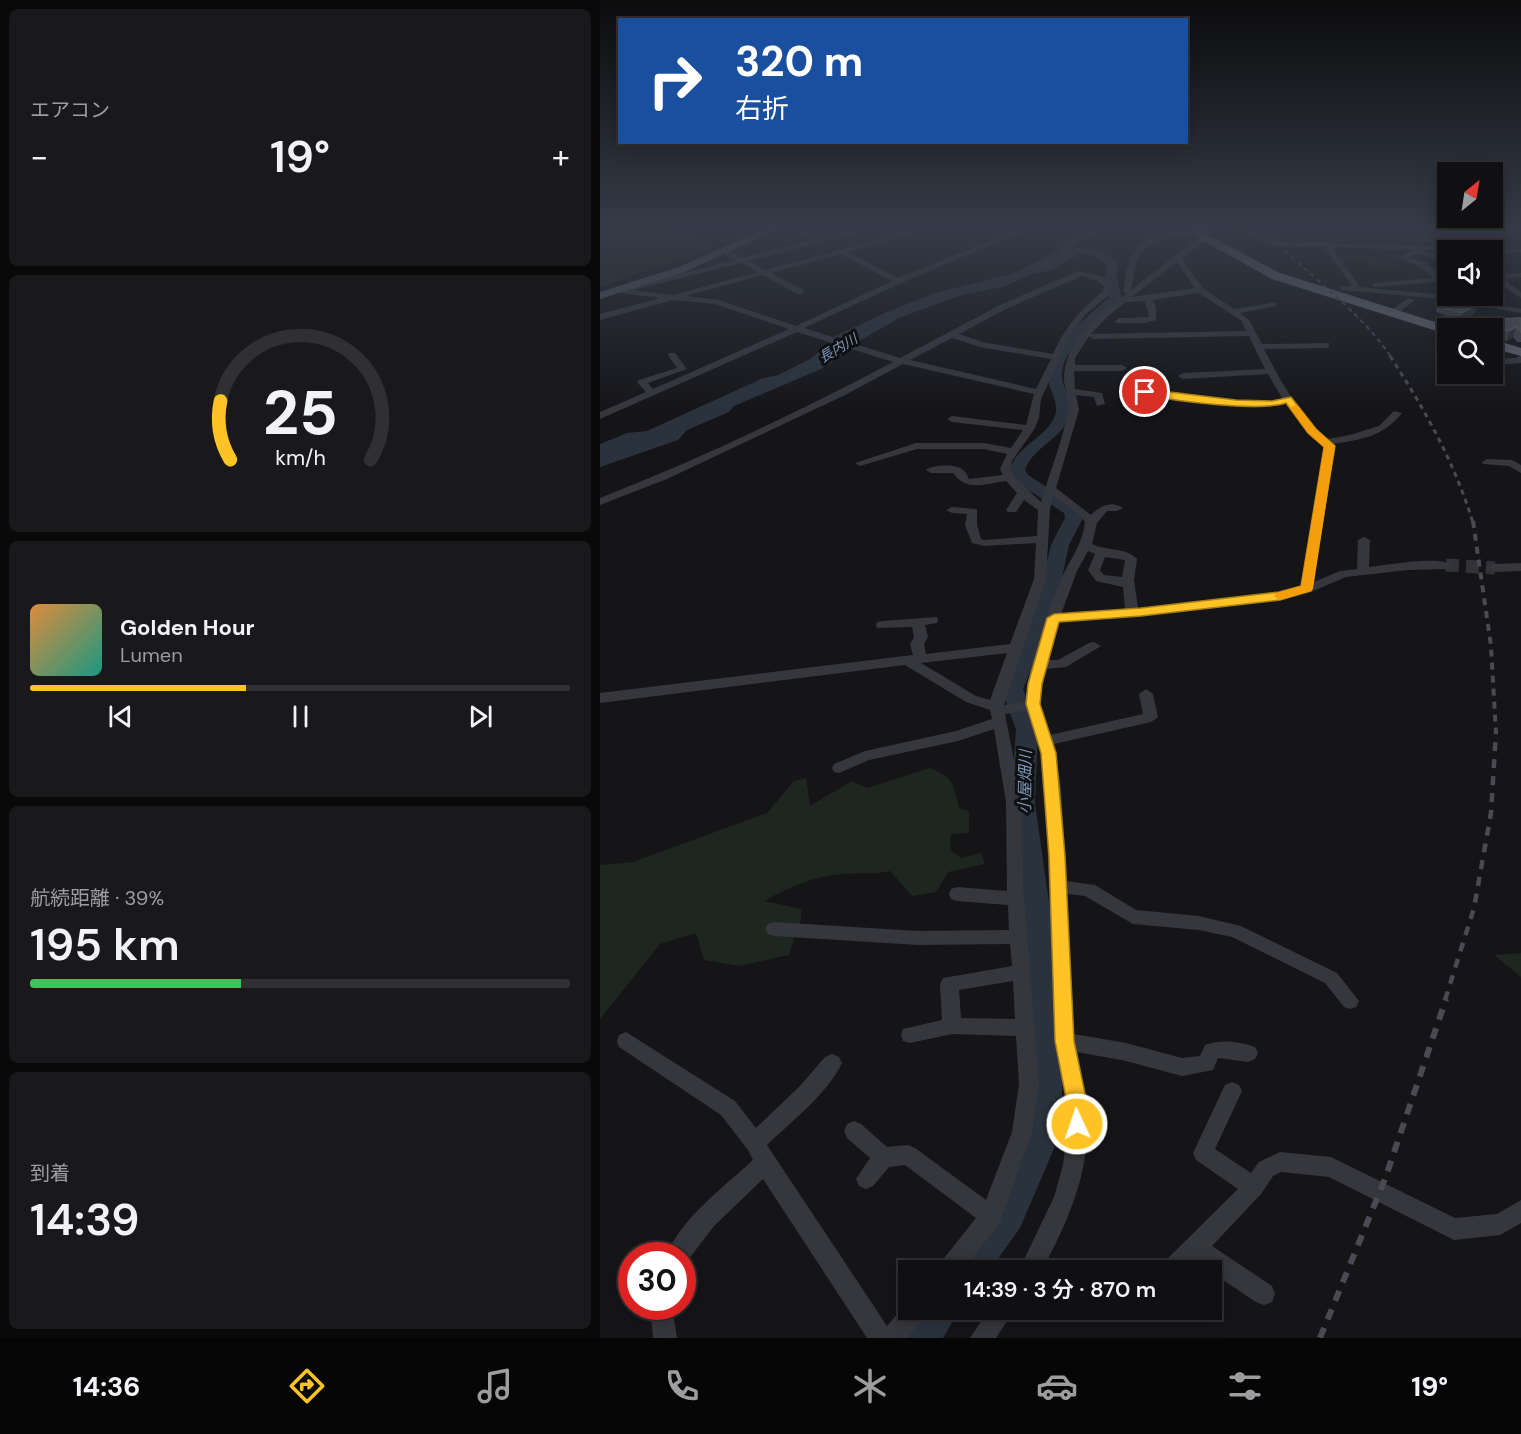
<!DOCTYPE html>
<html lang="ja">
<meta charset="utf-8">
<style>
:root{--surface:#101012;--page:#19191b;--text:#f1f3f6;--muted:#9c9d9f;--line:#303032;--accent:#ffc326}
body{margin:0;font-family:"DM Sans","Noto Sans JP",sans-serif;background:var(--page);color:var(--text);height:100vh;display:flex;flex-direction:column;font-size:22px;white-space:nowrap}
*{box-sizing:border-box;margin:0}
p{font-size:20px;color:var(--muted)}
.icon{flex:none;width:33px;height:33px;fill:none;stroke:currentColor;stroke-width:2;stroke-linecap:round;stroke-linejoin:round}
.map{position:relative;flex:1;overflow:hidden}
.drawer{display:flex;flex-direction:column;gap:9px;padding:9px;background:#09090a;width:600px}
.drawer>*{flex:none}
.banner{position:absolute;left:18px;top:18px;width:570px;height:126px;border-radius:0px;box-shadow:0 3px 15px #0003,0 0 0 2px var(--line);background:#1a4fa0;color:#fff;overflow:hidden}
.needle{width:39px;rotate:30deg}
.tools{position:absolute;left:837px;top:162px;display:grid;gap:12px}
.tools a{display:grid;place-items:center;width:66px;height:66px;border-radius:0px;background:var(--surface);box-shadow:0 3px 15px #0003,0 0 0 2px var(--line);font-size:30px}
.speed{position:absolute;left:18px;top:1242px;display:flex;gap:12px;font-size:30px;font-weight:700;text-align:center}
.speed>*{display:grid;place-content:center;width:78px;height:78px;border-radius:50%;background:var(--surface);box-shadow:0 3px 15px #0003,0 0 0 2px var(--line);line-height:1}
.speed .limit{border:9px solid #d22;background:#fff;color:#111}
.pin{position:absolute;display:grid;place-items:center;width:51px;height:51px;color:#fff;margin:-26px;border:3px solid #fff;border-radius:50%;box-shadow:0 2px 6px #0007}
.me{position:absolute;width:66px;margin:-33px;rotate:357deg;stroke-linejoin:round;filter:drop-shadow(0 0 4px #0008)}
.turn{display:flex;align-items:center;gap:21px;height:126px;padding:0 18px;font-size:27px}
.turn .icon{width:78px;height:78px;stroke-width:2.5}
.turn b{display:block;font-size:42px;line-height:51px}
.big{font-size:45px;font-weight:600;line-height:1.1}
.drawer .card{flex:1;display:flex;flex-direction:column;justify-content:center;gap:9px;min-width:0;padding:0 21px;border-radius:9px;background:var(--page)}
.drawer .dial{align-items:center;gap:0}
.dial svg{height:156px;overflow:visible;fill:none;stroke:var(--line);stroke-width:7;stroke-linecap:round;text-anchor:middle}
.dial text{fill:var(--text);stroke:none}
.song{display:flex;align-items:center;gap:18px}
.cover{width:72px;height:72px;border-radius:9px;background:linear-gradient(135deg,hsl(30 70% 55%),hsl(170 70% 35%))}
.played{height:6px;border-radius:3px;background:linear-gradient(90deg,var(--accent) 40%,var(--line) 40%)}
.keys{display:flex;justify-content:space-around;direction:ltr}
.heat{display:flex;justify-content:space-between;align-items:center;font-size:33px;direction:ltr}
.charge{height:9px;border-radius:4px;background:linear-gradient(90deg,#34c759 39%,var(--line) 0)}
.trip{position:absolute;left:298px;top:1260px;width:324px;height:60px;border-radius:0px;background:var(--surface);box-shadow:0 3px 15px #0003,0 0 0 2px var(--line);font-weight:600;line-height:60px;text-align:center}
.tab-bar{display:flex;height:96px;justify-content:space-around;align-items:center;background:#060607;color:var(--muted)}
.tab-bar .icon{width:42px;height:42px}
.tab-bar .active{color:var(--accent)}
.tab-bar b{font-size:27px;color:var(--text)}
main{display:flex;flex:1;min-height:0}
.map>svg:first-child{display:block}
.green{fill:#1d261f}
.water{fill:#2a333d}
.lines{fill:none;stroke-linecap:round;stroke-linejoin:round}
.river{fill:#2a333d;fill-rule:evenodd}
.minor-tunnel{stroke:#323338;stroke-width:13;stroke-dasharray:13 7;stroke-linecap:butt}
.minor{fill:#36373d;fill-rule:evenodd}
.major{fill:#52535c;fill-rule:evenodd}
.highway{fill:#61646e;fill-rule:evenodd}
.rail-far4{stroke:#494a52;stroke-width:2;stroke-dasharray:4.5 4;stroke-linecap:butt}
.rail-far3{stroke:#494a52;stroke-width:3;stroke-dasharray:5 4.5;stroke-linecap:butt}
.rail-far2{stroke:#494a52;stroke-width:4;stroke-dasharray:7 6;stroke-linecap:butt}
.rail-far1{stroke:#494a52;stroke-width:4.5;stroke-dasharray:9 8;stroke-linecap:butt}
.rail{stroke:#494a52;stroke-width:6;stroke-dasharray:11 9;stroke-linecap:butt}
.wall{fill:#46474d}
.shaded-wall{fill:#2e2f33}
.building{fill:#515259;stroke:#5e6068;stroke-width:1.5}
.route{fill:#ffc326;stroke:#a67f19;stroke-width:1.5}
.slow{fill:#f59e0b}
.labels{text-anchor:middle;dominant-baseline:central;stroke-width:6;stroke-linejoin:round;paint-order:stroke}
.far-water-label{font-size:14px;font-style:italic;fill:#7a97b7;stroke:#101013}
.water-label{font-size:16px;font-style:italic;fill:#7a97b7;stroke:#101013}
</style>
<main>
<section class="drawer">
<div class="card"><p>エアコン</p>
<div class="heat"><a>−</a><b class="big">19°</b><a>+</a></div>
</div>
<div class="card dial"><svg viewBox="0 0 100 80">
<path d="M14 69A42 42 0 1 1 86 69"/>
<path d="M14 69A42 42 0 0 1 9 39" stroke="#ffc326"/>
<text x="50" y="56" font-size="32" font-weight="700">25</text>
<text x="50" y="72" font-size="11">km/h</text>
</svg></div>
<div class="card">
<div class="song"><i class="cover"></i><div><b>Golden Hour</b><p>Lumen</p></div></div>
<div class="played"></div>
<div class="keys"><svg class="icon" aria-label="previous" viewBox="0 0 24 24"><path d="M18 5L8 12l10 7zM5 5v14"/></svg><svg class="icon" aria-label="pause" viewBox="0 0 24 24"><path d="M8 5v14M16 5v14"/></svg><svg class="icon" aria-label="next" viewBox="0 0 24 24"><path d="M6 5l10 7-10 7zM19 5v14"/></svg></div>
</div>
<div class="card"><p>航続距離 · 39%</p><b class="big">195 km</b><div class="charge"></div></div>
<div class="card"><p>到着</p><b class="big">14:39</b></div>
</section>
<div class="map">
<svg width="921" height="1338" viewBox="0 0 921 1338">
<rect width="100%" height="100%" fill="#151518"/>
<!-- green -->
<g class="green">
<polygon points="0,226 67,226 116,247 0,287"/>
<polygon points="773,256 800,265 771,267 763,259 741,260 738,257"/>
<path d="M330 768C354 778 353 783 359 808L369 811V833L351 834 350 850 361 858 381 853 385 864 348 872 336 892 312 896 290 871C274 875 259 872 243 874 214 876 189 887 164 901L201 909V919L189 955 139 966 104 960 96 933 60 944 0 1019V865L33 862 167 813 194 781 206 778 210 806 252 781 267 788Z"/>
<polygon points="921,953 921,977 894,955"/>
</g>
<!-- water -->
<g class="water">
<path d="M494 226H517C496 232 491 234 473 246L477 251 476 256 451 270 432 274 405 286 358 296 299 318 247 348 239 358 221 369 134 406 129 412 87 430 78 440 0 467V444L27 433 47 431 161 379 178 375 210 359 225 347 233 337 287 312 335 293 412 274 458 251 475 234Z"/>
<polygon points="787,226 918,226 921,227 921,232 881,229"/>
</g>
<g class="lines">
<!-- river -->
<g class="river">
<path d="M467 246 501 251 517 261V278L522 299C505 320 459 347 462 378 464 392 476 403 469 418 460 440 433 447 425 470L428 475 478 507 483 518 469 545 454 615 423 689 438 729 435 803 451 917 463 1048 461 1132 420 1228 390 1270H352L357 1258 396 1204 429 1131 433 1048 425 917 411 803 416 729 401 689 434 615 451 545 465 518 464 513 416 482 409 470C418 445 444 439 454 418 461 403 449 392 448 378 447 351 490 313 509 298L505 278 507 265 494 256 463 251V247Z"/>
<polygon points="320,1310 359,1310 343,1338 303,1338 308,1325"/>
</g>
<!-- minor-tunnel -->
<polyline class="minor-tunnel" points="846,565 895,568"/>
<!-- minor -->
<g class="minor">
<path d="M185 226H194L219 238 267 226H279L224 241V244L218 243 149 261 165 270 328 226H339L247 252 298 278 427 226H436L301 283 204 328 300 358 402 304 478 271 502 276 511 283 510 294 486 314 470 336 441 399 439 418 435 428 412 461 410 469 414 477 441 502C450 472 462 442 468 412 470 402 465 391 464 380 464 341 497 316 526 294L523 291C526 278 526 262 534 251 550 227 628 222 654 230 662 232 667 239 674 241 683 243 717 244 725 241L728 243 921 249V253L892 252V250H821L848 257V262L817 254 808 258 825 262 842 277H848V281L776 287H773V283L834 278 819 266 797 258 814 250 732 247 760 287 842 295 921 309V313L842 299 741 290V286H752L724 247C712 247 678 248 669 245 662 242 657 235 649 233 627 227 552 232 540 254 534 264 534 278 531 290L601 235H607V239L582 258 603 288 634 309 676 302V306L640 313 649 320 662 344 729 343V347L726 348 664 349C681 382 699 415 727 439L750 435 779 426 794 411 802 413C783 437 762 439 734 444L735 446 714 582 740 571 757 569 758 540 764 537 770 540 769 567C786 565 840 555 852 565L846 569 808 570 746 577 711 592 680 600 541 616 458 622 447 660H458L489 643 494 642 501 646 466 667 445 669 440 702 450 735 543 714 539 694 546 689 553 694 558 717 551 722 454 744 461 787 467 881 495 885 536 910 599 916 641 926 737 973 759 1001 756 1007 750 1009 744 1007 725 983 632 937 599 930 533 924 485 896 467 894 474 1034 526 1043 582 1058 600 1056 605 1045C621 1039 639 1041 655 1047L658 1053 655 1059 648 1062 618 1058 613 1070 582 1076 526 1061 477 1052C482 1078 488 1104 487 1130 487 1180 465 1227 442 1270H419L454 1197 463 1165 467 1132 465 1099 455 1041 445 787 440 748 427 710 405 714 422 802 423 886 439 1084 432 1132 402 1216 399 1224 363 1270H338L341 1262 376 1218 305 1165 289 1167 273 1186 266 1189 259 1186 256 1179 270 1158 247 1138 244 1131 247 1124 254 1121 261 1124 287 1147 308 1145 315 1148 386 1200 412 1132 419 1084 416 1036 352 1034 310 1043 303 1041 301 1035 303 1029 342 1020 340 984 343 978 412 966 410 944 318 945 174 936 168 934 165 929 168 924 174 922 318 931 409 930 408 905 357 901 351 899 349 894 351 889 357 887 407 891 406 802 394 729 358 741 269 760 239 773 234 772 232 768 234 764 265 751 356 731 392 719 390 710 366 702 305 665 0 703V693L313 655 310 644 314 637 312 627 277 628 276 625 277 622 282 621 337 617 338 620 337 623 325 625 328 637 324 644 326 654 410 644 434 579 436 543 384 546 372 543 365 525 367 514 352 513 346 510 352 507 377 509V525L381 539 384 540 437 536 438 510 424 500 416 512H408L406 510 417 493 406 481C384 484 367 492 353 473H331L326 470C332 465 357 463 364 471 367 473 367 476 369 479L403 475 400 469 407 454 384 449H317L260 466 255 463 316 443H384L411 448 423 430 352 422 347 419 352 416 426 425 434 394 303 364 245 395 67 479 0 505V498C100 459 198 412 293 362L197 332 0 419V412L46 392 37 382 39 380 77 368 68 355 69 353H75L87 369 48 383 53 389 189 329 115 304 73 300 0 320V314L60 298 19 293 15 291 16 289 31 290 30 286 135 260 122 253V249H128L143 258 212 240ZM240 254 292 281 196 326 119 300 86 296 163 275 197 294H203V290L171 273ZM577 262 595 288 532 297ZM141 263 158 272 73 295 34 290ZM482 276 496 280 504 286 503 291C480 310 466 326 453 354L382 342 359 334 408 308ZM599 293 642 321 646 331 491 334 508 316 526 302 545 301 549 317 519 318 515 321 516 323H545L556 320V308L553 300ZM489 336 493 339 649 336 665 369 583 373 578 376 583 379 668 374 682 398C650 409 581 393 545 389L540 392 545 395C583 399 651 415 686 403L708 433 725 447 701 587 680 592 538 608 534 580 537 559C526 547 506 551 492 544L497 523 507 511H517L523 508C511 500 500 506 491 515L456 488 479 410 476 395 494 397 497 406 505 404 502 393 475 389 474 371H522L527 368 522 365H475V358ZM352 338 380 347 451 359 436 389 310 360ZM453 496 479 514 485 522C483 543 471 558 462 577 446 616 430 658 426 701L404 705 446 579 450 509ZM488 551 495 554 488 570 496 581 523 587 525 609 461 614 477 571ZM505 557 525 560 522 577 504 575 500 570ZM407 653 390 700 376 696 321 663ZM413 981 415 1019 361 1018 359 990Z"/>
<polygon points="892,272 897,274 921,273 921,277 903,279 921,292 921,298 892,279"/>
<polygon points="808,298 815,300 796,315 790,315 790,311"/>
<polygon points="921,355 921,363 892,365 892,359 916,358"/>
<polygon points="887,459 912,460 921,465 921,473 909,466 883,464 882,462"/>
<polygon points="921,563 921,571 895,572 889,568 895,564"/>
<path d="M26 1032 135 1101 156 1128 200 1086 225 1057 232 1054 239 1057 242 1063C228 1093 191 1122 167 1145L287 1326 308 1302 309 1310H327L324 1318 307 1338H267L163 1179 114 1226 85 1264 82 1265V1256H66C82 1217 123 1188 153 1160L148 1150 121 1115 19 1047 17 1041 19 1035Z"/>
<polygon points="632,1082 639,1085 642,1091 615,1149 651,1173 659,1162 680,1152 731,1157 855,1218 897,1214 921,1200 921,1223 900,1235 854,1240 729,1177 681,1172 673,1176 661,1194 612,1246 672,1286 675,1294 672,1302 664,1305 656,1302 596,1262 587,1270 561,1270 564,1262 638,1189 596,1160 593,1153 625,1085"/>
<polygon points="50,1306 72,1306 77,1338 53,1338"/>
<polygon points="389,1310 414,1310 396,1338 370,1338"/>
</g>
<!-- major -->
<polygon class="major" points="172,226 185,226 87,271 0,299 0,292 79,267"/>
<!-- highway -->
<g class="highway">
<polygon points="589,226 600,226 608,235 680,273 854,328 848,328 848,334 843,333 672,279 600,239"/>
<polygon points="892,339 921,348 921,356 892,348"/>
</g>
<!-- rail-far4 -->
<path class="rail-far4" d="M662 226C701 272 756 305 791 357"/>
<!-- rail-far3 -->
<path class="rail-far3" d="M790 356C824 408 855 463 873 523"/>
<!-- rail-far2 -->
<polyline class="rail-far2" points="873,521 891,646 896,733"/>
<!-- rail-far1 -->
<polyline class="rail-far1" points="845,1000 874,908 891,813 896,732"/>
<!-- rail -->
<polyline class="rail" points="720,1338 785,1179 846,999"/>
</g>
<!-- wall -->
<g class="wall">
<polygon points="837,304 875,313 860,322 844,317 845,315 836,312"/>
<polygon points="921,318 921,342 917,342 913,337 907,341 893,337 892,328 885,328 885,327"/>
</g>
<!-- shaded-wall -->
<g class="shaded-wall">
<polygon points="877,305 875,313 860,322 862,313"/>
<polygon points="916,327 913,337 907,341 909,331"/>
</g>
<!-- building -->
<g class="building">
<polygon points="849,297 877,305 862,313 846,309 849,307 837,304"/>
<polygon points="921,318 921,332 916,327 909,331 895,327 892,329 885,327 898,319"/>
</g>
<!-- sky -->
<linearGradient id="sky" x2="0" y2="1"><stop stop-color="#0c0c0d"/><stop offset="0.55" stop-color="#353b48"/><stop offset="1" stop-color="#353b48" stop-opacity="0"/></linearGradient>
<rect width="921" height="413" fill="url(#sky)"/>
<!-- route -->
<path class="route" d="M545 389 636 400 672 401 691 397 716 429 735 446 711 591 680 600 541 616 459 622 442 684 440 704 456 753 465 856 474 1041 487 1103V1124L484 1131 477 1134 470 1131 467 1124V1103L455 1041 449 856 441 753 426 704 428 684 447 618 454 614 541 608 679 592 701 586 724 447 708 433 686 403C658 412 573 401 542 394L540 392Z"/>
<!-- slow -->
<polygon class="slow" points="695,405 698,406 716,429 735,446 713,589 711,591 680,600 674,596 676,593 701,586 724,447 708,433 690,408"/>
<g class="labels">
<!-- far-water labels -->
<g class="far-water-label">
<text transform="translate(238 348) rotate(-31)">長内川</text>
</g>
<!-- water labels -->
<g class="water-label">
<text transform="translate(425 782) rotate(-89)">小屋畑川</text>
</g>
</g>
</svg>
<div class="tools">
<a><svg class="needle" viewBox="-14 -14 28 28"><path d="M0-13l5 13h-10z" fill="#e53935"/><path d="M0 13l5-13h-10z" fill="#9c9d9f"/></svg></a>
<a><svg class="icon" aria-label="sound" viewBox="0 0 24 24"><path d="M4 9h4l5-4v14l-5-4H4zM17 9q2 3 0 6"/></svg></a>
<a><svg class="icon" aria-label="search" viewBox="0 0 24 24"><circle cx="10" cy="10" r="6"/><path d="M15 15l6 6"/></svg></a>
</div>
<div class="speed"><div class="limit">30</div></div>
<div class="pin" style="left:545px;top:392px;background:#d93025"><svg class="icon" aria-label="arrive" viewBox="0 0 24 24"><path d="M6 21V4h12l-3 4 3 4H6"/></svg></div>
<svg class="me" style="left:477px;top:1124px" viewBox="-20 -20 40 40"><circle r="17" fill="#ffc326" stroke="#fff" stroke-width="3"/><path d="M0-11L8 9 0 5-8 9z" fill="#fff"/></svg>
<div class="trip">14:39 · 3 分 · 870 m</div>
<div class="banner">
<div class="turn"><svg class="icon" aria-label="right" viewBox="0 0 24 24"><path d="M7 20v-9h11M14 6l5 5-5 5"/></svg><div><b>320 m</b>右折</div></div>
</div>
</div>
</main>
<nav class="tab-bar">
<b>14:36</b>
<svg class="icon active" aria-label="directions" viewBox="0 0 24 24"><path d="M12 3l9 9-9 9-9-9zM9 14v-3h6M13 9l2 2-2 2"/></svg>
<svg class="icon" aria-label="music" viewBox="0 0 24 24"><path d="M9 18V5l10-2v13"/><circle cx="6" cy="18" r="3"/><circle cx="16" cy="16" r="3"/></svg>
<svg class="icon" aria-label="phone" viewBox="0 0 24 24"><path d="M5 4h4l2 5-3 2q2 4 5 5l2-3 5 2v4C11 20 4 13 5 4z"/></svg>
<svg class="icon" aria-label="climate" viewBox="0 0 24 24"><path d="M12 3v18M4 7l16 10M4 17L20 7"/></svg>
<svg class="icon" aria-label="car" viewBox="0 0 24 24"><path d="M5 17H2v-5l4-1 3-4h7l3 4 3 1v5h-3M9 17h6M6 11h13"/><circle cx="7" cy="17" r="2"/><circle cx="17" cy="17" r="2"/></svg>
<svg class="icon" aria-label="filters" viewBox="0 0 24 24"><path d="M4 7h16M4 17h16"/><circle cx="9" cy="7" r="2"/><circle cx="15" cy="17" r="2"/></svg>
<b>19°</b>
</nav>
